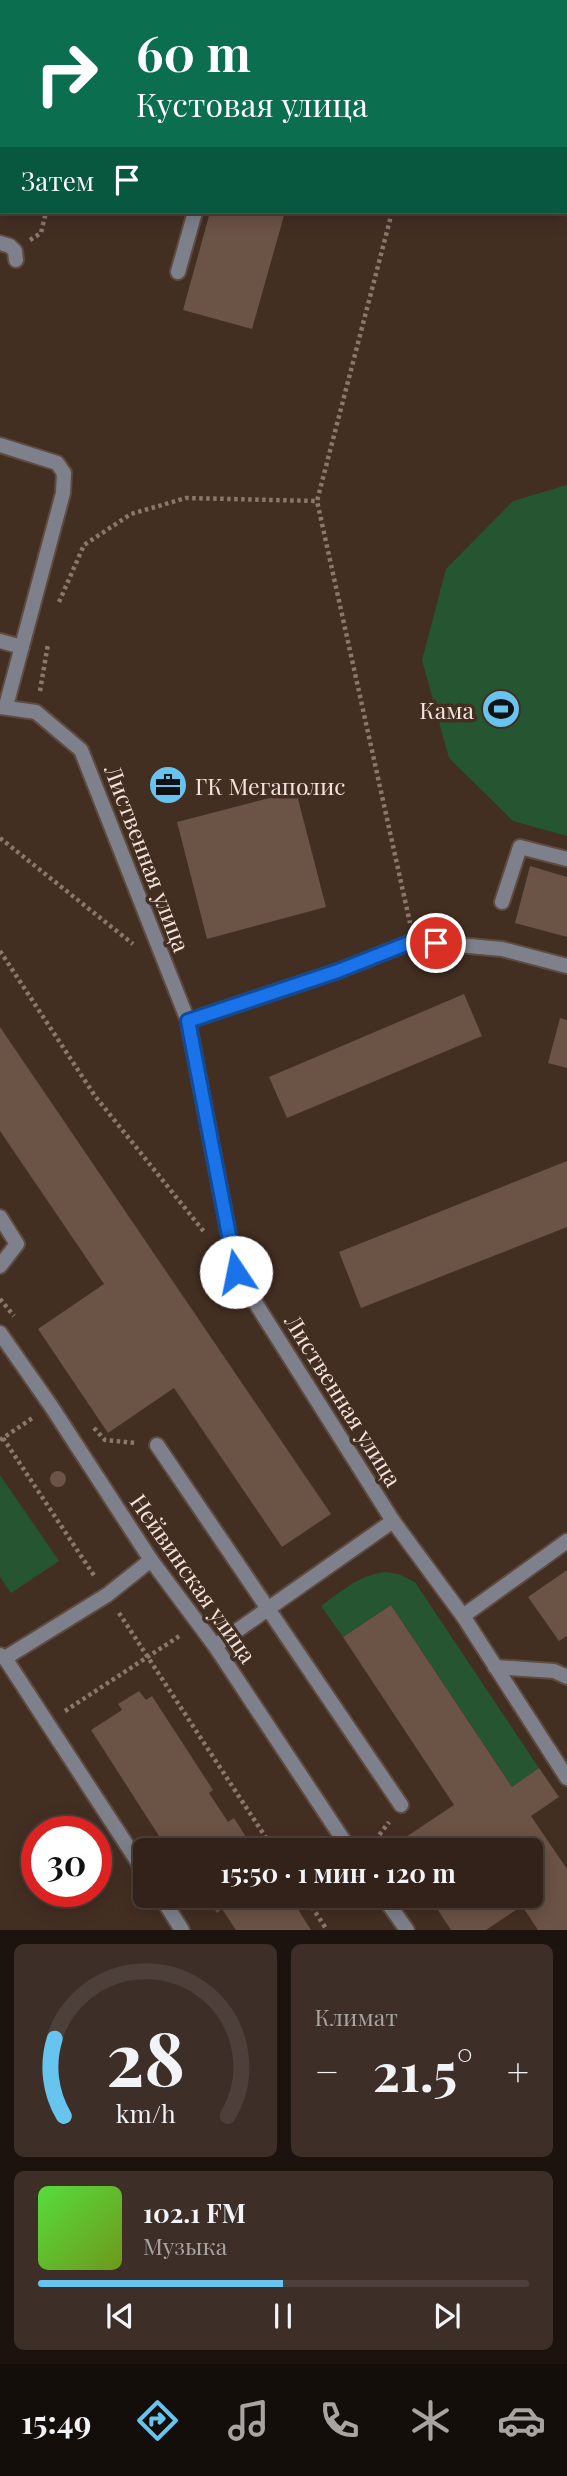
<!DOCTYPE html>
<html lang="ru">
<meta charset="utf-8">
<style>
:root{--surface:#32221a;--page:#3d2f27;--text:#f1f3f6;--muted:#a8a4a2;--line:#4d3f39;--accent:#66c4ef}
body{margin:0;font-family:"Playfair Display",serif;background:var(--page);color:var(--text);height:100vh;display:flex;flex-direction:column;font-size:26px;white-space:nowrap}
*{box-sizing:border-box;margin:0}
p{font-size:23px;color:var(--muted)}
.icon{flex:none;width:38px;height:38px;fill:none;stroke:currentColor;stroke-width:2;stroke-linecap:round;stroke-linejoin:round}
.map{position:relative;height:1930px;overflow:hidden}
.side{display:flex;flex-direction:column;gap:14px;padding:14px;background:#1c130e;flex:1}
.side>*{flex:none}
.guide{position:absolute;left:0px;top:0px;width:567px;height:214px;box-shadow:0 4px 18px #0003,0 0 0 2px var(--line);background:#0b6e4f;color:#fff;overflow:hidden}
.speed{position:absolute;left:21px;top:1816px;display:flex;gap:14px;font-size:35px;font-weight:700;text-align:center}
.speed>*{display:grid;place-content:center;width:91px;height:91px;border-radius:50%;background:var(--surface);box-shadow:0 4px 18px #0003,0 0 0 2px var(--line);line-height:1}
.speed .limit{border:10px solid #d22;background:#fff;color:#111}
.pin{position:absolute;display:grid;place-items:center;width:60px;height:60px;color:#fff;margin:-30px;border:4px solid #fff;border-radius:50%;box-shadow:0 2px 7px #0007}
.me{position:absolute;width:77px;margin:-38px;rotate:349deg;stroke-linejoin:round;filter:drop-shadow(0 0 5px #0008)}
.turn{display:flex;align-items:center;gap:24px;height:147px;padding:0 21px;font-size:32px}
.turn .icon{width:91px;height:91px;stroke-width:2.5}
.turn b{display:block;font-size:49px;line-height:60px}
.then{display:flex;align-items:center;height:66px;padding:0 21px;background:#0003;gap:14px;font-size:26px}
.big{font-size:52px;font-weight:700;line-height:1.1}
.side .widget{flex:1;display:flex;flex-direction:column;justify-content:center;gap:10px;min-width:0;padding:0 24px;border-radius:10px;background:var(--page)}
.side .dial{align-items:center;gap:0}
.dial svg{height:182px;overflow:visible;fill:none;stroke:var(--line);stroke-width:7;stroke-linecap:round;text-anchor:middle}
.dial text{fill:var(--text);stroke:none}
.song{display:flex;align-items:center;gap:21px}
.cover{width:84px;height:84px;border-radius:10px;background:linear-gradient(135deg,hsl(110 70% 55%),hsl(80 70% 35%))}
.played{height:7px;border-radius:4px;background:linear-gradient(90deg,var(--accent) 50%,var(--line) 50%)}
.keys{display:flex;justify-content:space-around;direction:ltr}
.heat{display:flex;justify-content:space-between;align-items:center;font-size:38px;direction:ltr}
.side .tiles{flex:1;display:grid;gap:14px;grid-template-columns:1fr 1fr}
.widget:last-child{grid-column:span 2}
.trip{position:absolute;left:133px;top:1838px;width:410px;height:70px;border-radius:10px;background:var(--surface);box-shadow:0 4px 18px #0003,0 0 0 2px var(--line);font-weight:700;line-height:70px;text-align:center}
.dock{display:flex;height:112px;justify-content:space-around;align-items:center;background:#140e0a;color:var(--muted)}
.dock .icon{width:49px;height:49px}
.dock .selected{color:var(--accent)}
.dock b{font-size:32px;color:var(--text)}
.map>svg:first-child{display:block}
.green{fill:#265631}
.building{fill:#6b5346}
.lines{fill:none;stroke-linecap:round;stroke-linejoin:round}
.lane-casing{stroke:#5f4b40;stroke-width:18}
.street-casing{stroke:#5f4b40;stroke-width:18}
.secondary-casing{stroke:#5f4b40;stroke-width:18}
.path{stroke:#8a776d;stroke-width:4.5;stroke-dasharray:3.5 3.5;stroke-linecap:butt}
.lane{stroke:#7e818c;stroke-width:14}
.street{stroke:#7e818c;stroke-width:14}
.secondary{stroke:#a8acbe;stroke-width:14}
.route-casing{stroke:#114b97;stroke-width:18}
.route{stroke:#1a73e8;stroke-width:12}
.labels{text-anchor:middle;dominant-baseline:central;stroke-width:7;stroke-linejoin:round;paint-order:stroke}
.poi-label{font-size:23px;fill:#f2e3dc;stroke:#432e22;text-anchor:end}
.street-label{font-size:23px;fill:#f2e3dc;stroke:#432e22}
</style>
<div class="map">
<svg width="567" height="1930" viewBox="0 0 567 1930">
<rect width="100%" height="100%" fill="#432e22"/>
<!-- green -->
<g class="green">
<polygon points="567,485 567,836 513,821 449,758 422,660 446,569 513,501"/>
<polygon points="0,1475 59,1561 11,1593 0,1577"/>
<path d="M385 1572 398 1574 415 1582 539 1768 512 1787 391 1605 343 1637 321 1606C342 1591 359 1575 385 1572Z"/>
</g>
<!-- building -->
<g class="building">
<polygon points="210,212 285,212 252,329 183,310"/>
<polygon points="296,791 326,907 207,939 177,822"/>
<polygon points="530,866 567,877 567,937 515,923"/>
<polygon points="464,994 482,1036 287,1118 269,1077"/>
<polygon points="560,1018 567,1020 567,1068 548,1063"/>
<polygon points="0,1027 331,1514 282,1547 174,1388 108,1433 38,1329 104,1284 0,1131"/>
<polygon points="567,1161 567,1227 361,1308 339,1252"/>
<circle cx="58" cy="1479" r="8"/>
<polygon points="567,1570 567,1636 559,1641 528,1597"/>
<polygon points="391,1605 512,1787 539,1768 559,1797 531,1816 567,1869 567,1930 538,1930 522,1906 486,1930 451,1930 428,1895 530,1895 530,1850 397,1850 394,1845 454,1805 343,1637"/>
<polygon points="139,1691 146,1700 152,1696 213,1790 209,1793 228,1822 234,1818 253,1848 257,1846 260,1850 168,1850 91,1730 122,1710 118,1704"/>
<polygon points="206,1895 289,1895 311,1930 236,1930 222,1909 217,1913"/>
</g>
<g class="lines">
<defs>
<g id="lane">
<polyline points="112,2 113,0"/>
<polyline points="0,243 10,246 15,251 16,260"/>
<polyline points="178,272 195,212"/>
<polyline points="0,445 57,463 64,473 63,493 6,706"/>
<polyline points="0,641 22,647"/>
<polyline points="502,902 520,847 567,859"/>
<polyline points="0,1217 17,1244 0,1266"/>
<polyline points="157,1445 401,1805"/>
<polyline points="393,1521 463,1616 567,1778"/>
<polyline points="463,1616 567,1541"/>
<polyline points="0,1655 5,1658 107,1595 151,1560"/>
<polyline points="5,1658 145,1873"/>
<polyline points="495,1667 554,1671 567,1677"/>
<polyline points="160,1895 182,1930"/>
</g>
<g id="street">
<polyline points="0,707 36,712 81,750 188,1021 236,1272 393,1521 215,1646"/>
<polyline points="188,1021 338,971 414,941 502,949 567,966"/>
<polyline points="0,1333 51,1406 151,1560 215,1646 350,1850"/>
<polyline points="382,1895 407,1930"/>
</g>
<g id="secondary">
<polyline points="149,0 156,2"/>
<polyline points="565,112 567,112"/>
</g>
</defs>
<!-- lane casing -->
<use href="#lane" class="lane-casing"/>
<!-- street casing -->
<use href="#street" class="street-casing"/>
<!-- secondary casing -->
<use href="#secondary" class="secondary-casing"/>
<!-- path -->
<g class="path">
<polyline points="335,0 342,2"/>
<polyline points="562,2 563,0"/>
<polyline points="565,60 567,61"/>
<polyline points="0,64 2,65"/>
<polyline points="392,212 317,501 410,923"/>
<polyline points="559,212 567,214"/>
<polyline points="30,240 41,233 46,212"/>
<polyline points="59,602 84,545 131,514 186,498 317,501"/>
<polyline points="40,691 48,644"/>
<polyline points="0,838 133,944"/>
<polyline points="0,951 95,1096 205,1233"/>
<polyline points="0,1299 14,1316"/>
<polyline points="94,1428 105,1440 136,1443"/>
<polyline points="3,1438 95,1577"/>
<polyline points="0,1440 34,1417"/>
<polyline points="119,1613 274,1850"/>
<polyline points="65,1711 181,1635"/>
<polyline points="371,1846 389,1822"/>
<polyline points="304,1895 327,1930"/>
</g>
<!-- lane -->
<use href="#lane" class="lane"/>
<!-- street -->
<use href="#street" class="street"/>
<!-- secondary -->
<use href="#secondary" class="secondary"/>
</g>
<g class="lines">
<defs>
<polyline id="route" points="236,1272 188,1021 338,971 414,941 436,943"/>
</defs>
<!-- route casing -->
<use href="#route" class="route-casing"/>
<!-- route -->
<use href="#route" class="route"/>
</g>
<!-- icons -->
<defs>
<symbol id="stadium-disc" viewBox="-11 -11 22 22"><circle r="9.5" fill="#66c4ef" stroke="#432e22"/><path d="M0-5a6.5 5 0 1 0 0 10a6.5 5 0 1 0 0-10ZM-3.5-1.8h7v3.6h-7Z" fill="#111"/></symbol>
<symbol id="office-disc" viewBox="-11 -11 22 22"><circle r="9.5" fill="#66c4ef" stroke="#432e22"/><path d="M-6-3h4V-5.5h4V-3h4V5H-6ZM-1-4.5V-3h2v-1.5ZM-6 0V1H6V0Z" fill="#111"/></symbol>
</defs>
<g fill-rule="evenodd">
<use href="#stadium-disc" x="479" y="687" width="44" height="44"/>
<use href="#office-disc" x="146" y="763" width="44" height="44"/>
</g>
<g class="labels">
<!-- poi labels -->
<g class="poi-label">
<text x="474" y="709">Кама</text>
<text x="195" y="785" text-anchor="start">ГК Мегаполис</text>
</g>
<!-- street labels -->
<g class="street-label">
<text transform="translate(148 858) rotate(69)">Лиственная улица</text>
<text transform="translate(344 1400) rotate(58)">Лиственная улица</text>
<text transform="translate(194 1578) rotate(55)">Нейвинская улица</text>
</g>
</g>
</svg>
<div class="speed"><div class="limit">30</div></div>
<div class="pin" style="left:436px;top:943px;background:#d93025"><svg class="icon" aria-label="arrive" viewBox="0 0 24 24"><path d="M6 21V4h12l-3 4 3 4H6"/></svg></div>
<svg class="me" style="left:236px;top:1272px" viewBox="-20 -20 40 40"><circle r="19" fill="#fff"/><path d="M0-13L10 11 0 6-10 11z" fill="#1a73e8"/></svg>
<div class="trip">15:50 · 1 мин · 120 m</div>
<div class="guide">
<div class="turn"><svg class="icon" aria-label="right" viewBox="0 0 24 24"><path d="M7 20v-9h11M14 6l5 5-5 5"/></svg><div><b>60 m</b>Кустовая улица</div></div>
<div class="then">Затем<svg class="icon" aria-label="arrive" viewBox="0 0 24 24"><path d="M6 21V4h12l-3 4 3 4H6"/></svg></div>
</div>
</div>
<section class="side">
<div class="tiles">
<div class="widget dial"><svg viewBox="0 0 100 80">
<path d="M14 69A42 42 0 1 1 86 69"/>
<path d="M14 69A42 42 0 0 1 10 35" stroke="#66c4ef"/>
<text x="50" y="56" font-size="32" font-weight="700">28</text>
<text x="50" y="72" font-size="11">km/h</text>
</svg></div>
<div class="widget"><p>Климат</p>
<div class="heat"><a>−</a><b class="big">21.5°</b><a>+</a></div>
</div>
<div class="widget">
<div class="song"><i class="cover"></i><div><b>102.1 FM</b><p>Музыка</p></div></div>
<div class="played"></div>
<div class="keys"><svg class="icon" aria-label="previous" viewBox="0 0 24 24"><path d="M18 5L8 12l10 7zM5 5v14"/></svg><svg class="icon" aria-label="pause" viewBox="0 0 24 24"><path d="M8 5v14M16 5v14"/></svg><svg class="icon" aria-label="next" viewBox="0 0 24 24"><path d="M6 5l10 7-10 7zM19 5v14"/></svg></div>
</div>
</div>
</section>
<nav class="dock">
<b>15:49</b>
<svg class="icon selected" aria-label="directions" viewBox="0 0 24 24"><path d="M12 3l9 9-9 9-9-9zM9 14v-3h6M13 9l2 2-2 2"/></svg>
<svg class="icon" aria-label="music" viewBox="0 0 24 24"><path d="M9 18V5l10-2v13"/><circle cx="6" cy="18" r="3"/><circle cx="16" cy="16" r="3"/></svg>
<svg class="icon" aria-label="phone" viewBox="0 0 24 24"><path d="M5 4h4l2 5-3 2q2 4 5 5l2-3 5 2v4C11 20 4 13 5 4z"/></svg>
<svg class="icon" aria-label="climate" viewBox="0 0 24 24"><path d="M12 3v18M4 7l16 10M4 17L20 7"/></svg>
<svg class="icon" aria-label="car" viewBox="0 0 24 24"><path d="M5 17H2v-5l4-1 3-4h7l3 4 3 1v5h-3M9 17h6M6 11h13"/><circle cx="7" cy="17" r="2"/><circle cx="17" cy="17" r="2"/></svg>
</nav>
